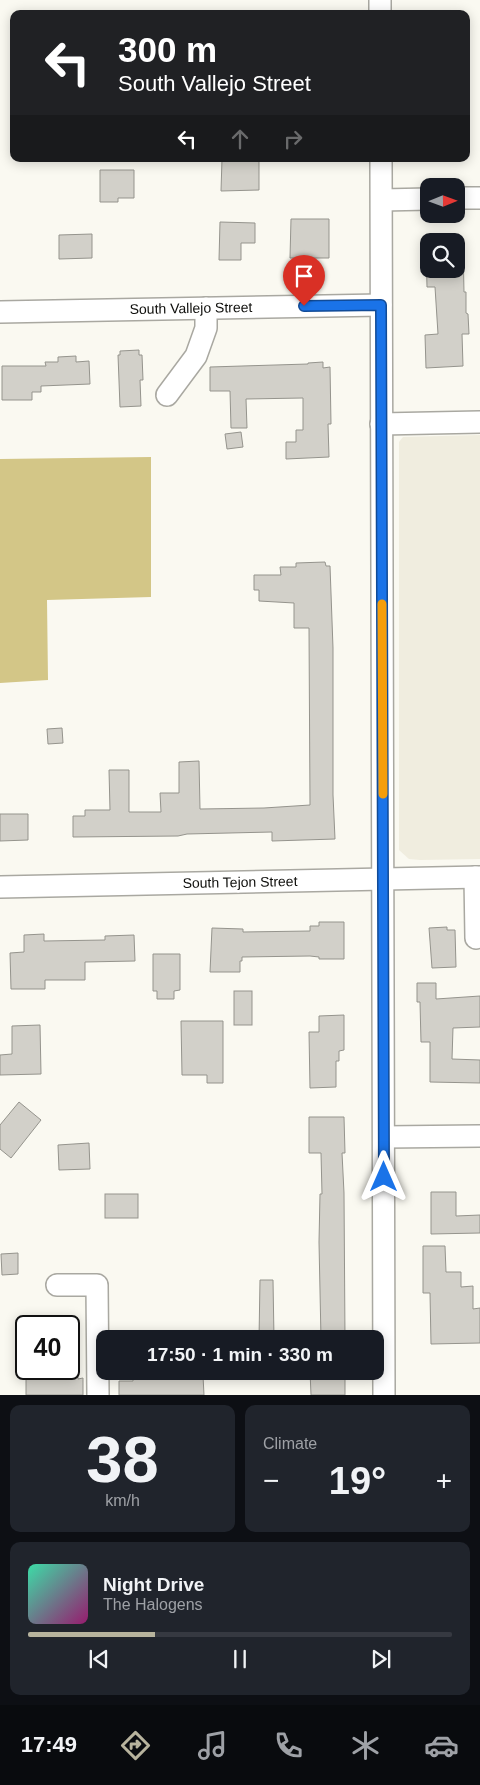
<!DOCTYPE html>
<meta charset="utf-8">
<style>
:root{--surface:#171b24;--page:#20242c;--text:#f1f3f6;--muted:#9ea1a6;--line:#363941;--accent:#b7b39d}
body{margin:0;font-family:Helvetica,sans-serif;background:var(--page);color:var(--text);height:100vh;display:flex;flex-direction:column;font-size:19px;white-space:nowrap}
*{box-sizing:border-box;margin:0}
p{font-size:16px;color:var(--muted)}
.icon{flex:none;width:28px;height:28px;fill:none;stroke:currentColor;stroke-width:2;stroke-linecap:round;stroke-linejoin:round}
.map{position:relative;height:1395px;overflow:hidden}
.details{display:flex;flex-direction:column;gap:10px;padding:10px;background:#0d0f14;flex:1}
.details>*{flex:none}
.hud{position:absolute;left:10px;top:10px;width:460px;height:152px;border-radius:10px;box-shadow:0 2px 12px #0003;background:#202124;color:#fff;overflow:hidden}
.needle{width:32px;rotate:89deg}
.controls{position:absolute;left:420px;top:178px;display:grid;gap:10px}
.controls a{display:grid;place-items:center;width:45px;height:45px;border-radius:10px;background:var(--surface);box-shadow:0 2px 12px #0003;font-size:25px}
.speed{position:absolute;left:15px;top:1315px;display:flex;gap:10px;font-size:25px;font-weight:700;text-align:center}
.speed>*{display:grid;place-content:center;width:65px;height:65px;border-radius:50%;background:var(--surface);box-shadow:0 2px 12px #0003;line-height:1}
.speed .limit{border:2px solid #111;border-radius:8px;background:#fff;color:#111}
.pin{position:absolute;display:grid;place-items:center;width:42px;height:42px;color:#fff;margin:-51px -21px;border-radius:50% 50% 50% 0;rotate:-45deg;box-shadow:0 0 5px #0007}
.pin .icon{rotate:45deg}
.me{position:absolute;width:55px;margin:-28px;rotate:0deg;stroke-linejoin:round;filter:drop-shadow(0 0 4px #0008)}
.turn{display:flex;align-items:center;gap:18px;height:105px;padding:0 25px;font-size:22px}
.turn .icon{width:65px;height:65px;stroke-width:2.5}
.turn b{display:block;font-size:35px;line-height:42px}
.lanes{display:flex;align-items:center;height:48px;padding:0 25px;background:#0003;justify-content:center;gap:25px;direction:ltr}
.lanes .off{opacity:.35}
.big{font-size:38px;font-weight:700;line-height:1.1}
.details .widget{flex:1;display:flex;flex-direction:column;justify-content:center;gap:8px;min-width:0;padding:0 18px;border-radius:10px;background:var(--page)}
.details .dial{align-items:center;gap:0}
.dial b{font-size:65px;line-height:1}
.song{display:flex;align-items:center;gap:15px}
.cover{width:60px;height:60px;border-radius:8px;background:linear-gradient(135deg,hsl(160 70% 55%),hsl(320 70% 35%))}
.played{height:5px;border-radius:2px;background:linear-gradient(90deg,var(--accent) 30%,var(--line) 30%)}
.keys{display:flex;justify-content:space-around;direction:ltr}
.heat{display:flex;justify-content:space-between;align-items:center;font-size:28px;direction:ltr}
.details .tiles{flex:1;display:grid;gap:10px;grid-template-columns:1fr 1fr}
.widget:last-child{grid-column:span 2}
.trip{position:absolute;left:96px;top:1330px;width:288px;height:50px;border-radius:10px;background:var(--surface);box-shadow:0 2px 12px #0003;font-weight:700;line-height:50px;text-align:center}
.dock{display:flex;height:80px;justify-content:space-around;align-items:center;background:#090b0e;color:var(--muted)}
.dock .icon{width:35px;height:35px}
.dock .active{color:var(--accent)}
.dock b{font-size:22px;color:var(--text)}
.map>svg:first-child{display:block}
.built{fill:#f0eddf}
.green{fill:#d3c687}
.building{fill:#d2d0c9;stroke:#95948d}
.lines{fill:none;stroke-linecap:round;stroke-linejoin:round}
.minor-casing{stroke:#a9a8a1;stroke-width:24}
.minor{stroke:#fff;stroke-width:21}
.route-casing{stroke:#114b97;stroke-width:12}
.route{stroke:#1a73e8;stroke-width:9}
.slow{stroke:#f59e0b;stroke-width:9}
.labels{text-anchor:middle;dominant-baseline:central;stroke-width:5;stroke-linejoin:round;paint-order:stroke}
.street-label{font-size:14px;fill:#0e0e0b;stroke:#fff}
</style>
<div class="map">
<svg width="480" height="1395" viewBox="0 0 480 1395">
<rect width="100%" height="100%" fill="#faf9f1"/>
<!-- built -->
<polygon class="built" points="480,435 480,859 420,860 409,859 399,850 399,442 403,437"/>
<!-- green -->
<polygon class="green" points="151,457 151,597 47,600 48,680 0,683 0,459"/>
<!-- building -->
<g class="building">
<polygon points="222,159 259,159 259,190 221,191"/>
<polygon points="100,170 134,170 134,198 118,198 118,202 100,202"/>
<polygon points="291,219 329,219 329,258 290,258"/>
<polygon points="220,222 255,223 255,243 241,243 241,260 219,260"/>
<polygon points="92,234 92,258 59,259 59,235"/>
<polygon points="456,245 463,245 464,292 466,292 466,313 468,314 469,334 462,334 463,366 426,368 425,335 438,334 435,287 427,287 426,246 429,246 429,269 456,269"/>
<polygon points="139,350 139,355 142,355 143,380 140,380 141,406 120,407 118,355 120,355 120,351"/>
<polygon points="76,356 76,362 89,361 90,384 41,386 41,392 32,392 32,400 2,400 2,366 46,366 45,362 58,362 58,357"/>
<polygon points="323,362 323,368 330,367 331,424 328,424 329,457 286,459 286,442 296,442 296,430 303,430 303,398 246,399 247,428 231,428 230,391 210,391 210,367 308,364 308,363"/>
<polygon points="241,432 243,447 227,449 225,434"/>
<polygon points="325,562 326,566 330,566 333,648 333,795 335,839 272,841 272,832 187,834 178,836 73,837 73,816 85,816 85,810 110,810 109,770 129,770 129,812 161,812 160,793 179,793 179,762 199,761 200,809 264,808 310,805 309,628 294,628 294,603 259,601 259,590 254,590 254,575 281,575 280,567 296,567 296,563"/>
<polygon points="62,728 63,743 48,744 47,729"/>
<polygon points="0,814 28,814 28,840 0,841"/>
<polygon points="319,922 344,922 344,959 319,959 319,957 310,956 242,957 242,961 240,961 240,972 210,972 212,928 243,929 243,932 310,931 310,926 319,926"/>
<polygon points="447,927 447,930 455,930 456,967 432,968 429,928"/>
<polygon points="44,934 44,941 105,940 105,936 134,935 135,961 85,962 85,980 45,980 45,989 11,989 10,953 24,952 24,935"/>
<polygon points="153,954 180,954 180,990 174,991 174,999 157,999 157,991 153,991"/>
<polygon points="417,983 436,983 436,999 480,996 480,1027 453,1028 452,1059 480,1060 480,1083 430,1082 430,1042 421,1042 420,1002 417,1002"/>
<rect x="234" y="991" width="18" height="34"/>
<polygon points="344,1015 344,1050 339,1051 339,1061 336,1061 336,1087 310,1088 309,1032 319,1032 319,1016"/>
<polygon points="181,1021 223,1021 223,1083 207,1083 207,1075 182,1075"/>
<polygon points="40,1025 41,1074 0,1075 0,1055 12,1054 12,1026"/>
<polygon points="19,1102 41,1120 11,1158 0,1149 0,1125"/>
<polygon points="309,1117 344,1117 345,1153 342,1153 344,1193 345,1339 321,1339 319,1242 320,1194 322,1194 321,1153 309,1153"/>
<polygon points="89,1143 90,1169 59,1170 58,1145"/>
<polygon points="431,1192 456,1192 456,1216 480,1215 480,1233 431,1234"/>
<rect x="105" y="1194" width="33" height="24"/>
<polygon points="423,1246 445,1246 446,1272 461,1272 461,1287 473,1286 473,1309 480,1308 480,1343 431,1344 430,1293 423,1293"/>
<polygon points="18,1253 18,1274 2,1275 1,1254"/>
<polygon points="260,1280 273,1280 274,1339 259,1339"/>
<polygon points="28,1369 78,1369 78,1379 83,1378 83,1395 26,1395 26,1370"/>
<polygon points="310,1371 345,1371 345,1395 311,1395"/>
<polygon points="150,1375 203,1376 204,1395 119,1395 119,1381 133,1381 133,1376"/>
</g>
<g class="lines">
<defs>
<g id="minor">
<polyline points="380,0 380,14"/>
<polyline points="381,159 384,1395"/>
<polyline points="456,198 480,198"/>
<polyline points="382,200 429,199"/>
<polyline points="0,312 381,305"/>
<polyline points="167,395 196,356 206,328 206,308"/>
<polyline points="381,424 480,422"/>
<polyline points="475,877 476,938"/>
<polyline points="0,887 480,877"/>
<polyline points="384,1137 480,1136"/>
<polyline points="57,1285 97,1285 98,1395"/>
</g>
</defs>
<!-- minor casing -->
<use href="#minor" class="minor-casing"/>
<!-- minor -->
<use href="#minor" class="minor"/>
</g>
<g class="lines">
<defs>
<polyline id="route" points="304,306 381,305 384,1177"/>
</defs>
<!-- route casing -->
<use href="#route" class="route-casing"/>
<!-- route -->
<use href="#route" class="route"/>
<!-- slow -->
<polyline class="slow" points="382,604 383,794"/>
</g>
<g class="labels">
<!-- street labels -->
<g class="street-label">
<text transform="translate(191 308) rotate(-1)">South Vallejo Street</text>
<text transform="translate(240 882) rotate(-1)">South Tejon Street</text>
</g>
</g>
</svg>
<div class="controls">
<a><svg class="needle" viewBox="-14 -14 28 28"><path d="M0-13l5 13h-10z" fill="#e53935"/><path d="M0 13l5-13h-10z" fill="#9ea1a6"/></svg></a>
<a><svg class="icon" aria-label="search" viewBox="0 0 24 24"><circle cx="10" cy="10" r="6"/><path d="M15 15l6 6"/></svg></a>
</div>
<div class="speed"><div class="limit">40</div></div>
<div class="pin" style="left:304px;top:306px;background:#d93025"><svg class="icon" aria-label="arrive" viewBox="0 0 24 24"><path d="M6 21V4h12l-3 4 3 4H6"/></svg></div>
<svg class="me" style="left:384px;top:1177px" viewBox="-20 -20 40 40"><path d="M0-17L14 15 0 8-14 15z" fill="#1a73e8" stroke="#fff" stroke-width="4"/></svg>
<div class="trip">17:50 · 1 min · 330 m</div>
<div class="hud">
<div class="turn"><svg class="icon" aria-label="left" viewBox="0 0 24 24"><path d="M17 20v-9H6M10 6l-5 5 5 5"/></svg><div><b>300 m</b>South Vallejo Street</div></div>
<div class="lanes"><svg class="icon" aria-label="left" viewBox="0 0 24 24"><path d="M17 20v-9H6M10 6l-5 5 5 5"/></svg><svg class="icon off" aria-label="ahead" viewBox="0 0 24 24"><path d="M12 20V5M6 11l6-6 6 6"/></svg><svg class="icon off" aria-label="right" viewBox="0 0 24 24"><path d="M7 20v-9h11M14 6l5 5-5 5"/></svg></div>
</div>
</div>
<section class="details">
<div class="tiles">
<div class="widget dial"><b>38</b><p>km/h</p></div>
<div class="widget"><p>Climate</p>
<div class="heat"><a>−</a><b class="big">19°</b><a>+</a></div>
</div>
<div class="widget">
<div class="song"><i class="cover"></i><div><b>Night Drive</b><p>The Halogens</p></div></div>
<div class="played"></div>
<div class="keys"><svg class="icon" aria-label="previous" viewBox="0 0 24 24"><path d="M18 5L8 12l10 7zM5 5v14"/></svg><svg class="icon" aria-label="pause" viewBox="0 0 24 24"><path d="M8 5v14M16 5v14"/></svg><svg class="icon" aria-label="next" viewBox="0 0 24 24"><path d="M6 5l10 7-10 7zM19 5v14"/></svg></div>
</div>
</div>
</section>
<nav class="dock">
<b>17:49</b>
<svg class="icon active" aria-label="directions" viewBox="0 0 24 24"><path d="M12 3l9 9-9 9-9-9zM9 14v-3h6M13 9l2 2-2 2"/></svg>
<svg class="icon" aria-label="music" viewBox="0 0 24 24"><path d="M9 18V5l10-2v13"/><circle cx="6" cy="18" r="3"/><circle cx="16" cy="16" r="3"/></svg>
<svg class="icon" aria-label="phone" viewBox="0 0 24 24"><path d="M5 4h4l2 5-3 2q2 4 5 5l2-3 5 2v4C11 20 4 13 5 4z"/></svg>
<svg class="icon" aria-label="climate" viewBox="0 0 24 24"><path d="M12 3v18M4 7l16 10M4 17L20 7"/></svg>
<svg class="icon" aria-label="car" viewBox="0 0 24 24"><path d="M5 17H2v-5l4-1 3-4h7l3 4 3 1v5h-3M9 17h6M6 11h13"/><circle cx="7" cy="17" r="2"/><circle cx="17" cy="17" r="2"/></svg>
</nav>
